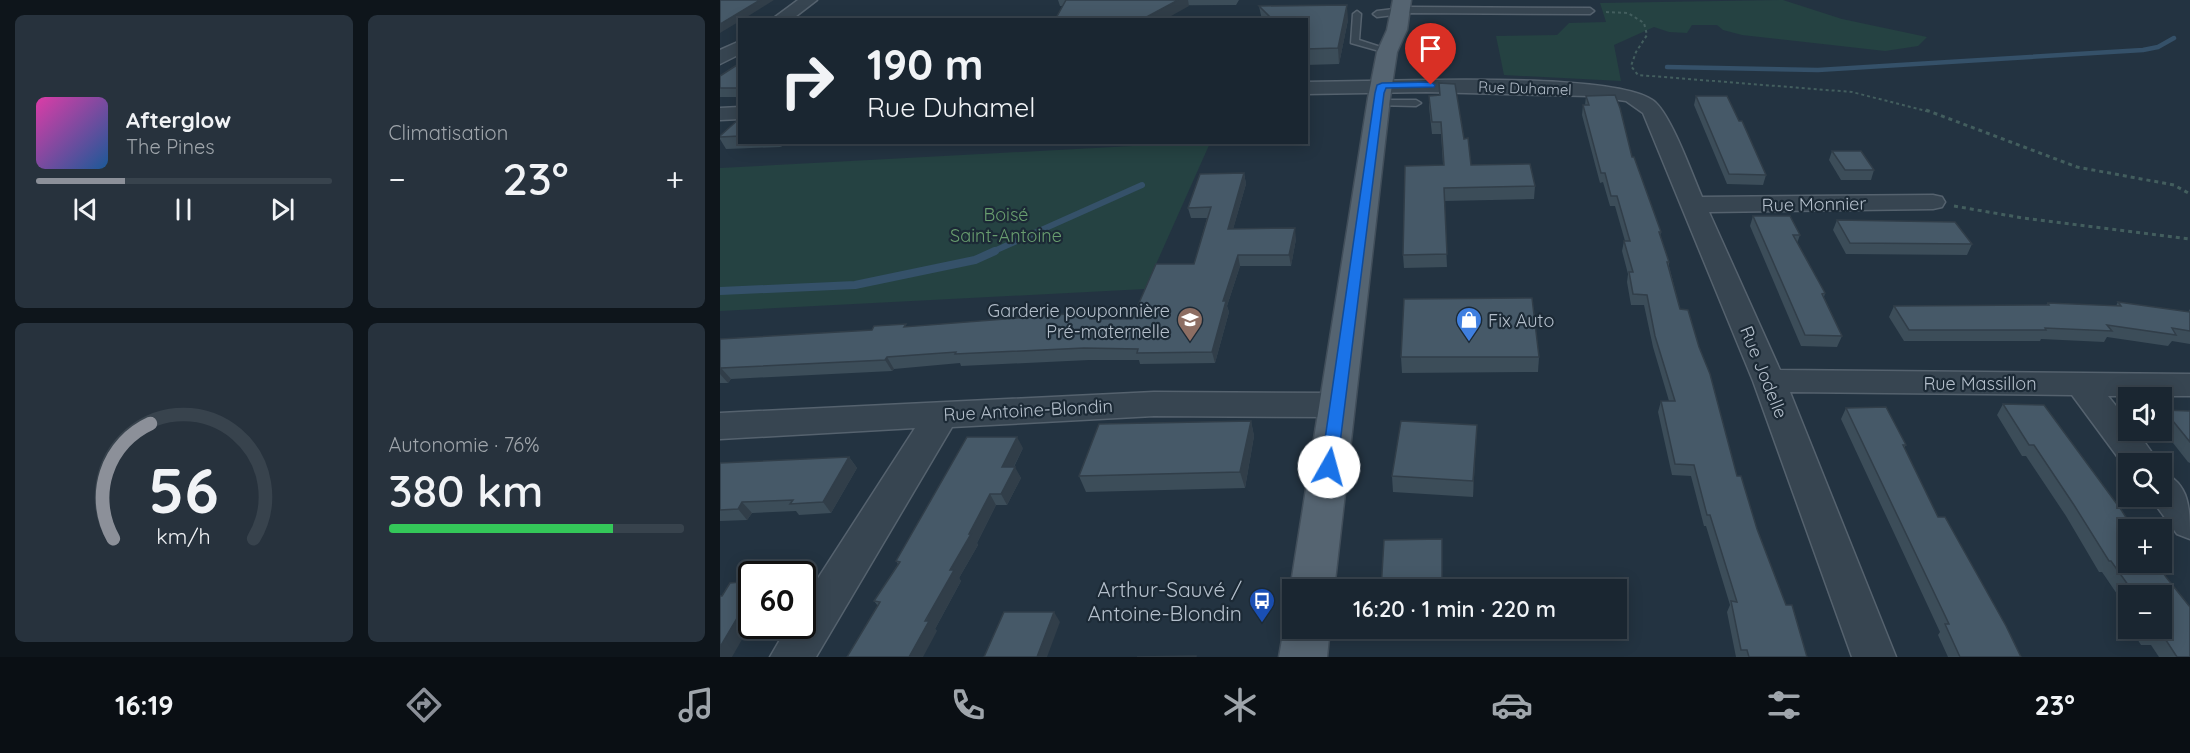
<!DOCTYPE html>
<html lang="fr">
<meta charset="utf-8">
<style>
:root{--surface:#1a2631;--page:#27323d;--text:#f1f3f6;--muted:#9fa5ab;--line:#38434d;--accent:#8c9099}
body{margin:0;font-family:Quicksand,sans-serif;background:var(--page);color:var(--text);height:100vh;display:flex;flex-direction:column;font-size:22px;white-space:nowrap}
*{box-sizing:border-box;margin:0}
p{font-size:20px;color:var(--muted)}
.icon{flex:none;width:33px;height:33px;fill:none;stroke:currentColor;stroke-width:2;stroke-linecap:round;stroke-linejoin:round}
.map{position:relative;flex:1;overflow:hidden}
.sheet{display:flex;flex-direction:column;gap:15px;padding:15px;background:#0e151b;width:720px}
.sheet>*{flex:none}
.banner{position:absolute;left:18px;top:18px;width:570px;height:126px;border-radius:0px;box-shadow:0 3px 15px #0003,0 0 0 2px var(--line);background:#1a2631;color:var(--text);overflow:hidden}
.fabs{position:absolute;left:1398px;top:387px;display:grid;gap:12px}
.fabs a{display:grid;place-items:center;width:54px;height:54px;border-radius:0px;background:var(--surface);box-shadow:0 3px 15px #0003,0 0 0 2px var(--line);font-size:30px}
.speed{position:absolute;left:18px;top:561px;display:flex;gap:12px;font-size:30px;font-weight:700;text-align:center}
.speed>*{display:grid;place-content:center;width:78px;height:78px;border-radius:50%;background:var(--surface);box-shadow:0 3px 15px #0003,0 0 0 2px var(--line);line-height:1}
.speed .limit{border:3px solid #111;border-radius:9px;background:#fff;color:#111}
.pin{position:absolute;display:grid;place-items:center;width:51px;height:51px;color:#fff;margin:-62px -26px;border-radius:50% 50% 50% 0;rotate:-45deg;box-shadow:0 0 6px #0007}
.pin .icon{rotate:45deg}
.me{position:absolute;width:66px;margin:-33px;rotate:7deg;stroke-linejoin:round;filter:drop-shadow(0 0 4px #0008)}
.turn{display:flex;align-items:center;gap:21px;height:126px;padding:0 30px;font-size:27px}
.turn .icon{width:78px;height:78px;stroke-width:2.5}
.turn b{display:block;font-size:42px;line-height:51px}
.big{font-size:45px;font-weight:600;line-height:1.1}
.sheet .card{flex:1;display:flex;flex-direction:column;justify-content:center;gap:9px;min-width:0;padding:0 21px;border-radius:9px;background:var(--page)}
.sheet .dial{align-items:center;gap:0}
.dial svg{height:156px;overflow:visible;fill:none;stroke:var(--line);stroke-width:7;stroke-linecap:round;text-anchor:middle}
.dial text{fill:var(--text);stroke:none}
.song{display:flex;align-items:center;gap:18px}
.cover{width:72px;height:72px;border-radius:9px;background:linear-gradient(135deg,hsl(320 70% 55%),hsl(210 70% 35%))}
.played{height:6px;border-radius:3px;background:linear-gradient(90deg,var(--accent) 30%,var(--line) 30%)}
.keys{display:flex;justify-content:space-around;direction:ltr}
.heat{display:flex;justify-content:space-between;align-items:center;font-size:33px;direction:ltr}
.charge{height:9px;border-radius:4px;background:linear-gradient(90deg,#34c759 76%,var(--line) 0)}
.sheet .tiles{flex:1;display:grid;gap:15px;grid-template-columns:repeat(2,1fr)}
.trip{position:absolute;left:562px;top:579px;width:345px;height:60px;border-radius:0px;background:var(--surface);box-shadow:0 3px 15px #0003,0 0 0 2px var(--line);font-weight:600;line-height:60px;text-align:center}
.tabs{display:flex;height:96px;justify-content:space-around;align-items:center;background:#0a0f14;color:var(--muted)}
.tabs .icon{width:42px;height:42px}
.tabs .current{color:var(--accent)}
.tabs b{font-size:27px;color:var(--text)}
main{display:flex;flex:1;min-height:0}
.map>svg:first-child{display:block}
.green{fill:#254242}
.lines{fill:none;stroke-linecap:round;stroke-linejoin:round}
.stream-far2{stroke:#355169;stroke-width:4.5}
.stream-far1{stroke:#355169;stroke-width:6}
.stream{stroke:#355169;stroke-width:8}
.service-casing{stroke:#55626e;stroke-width:3}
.minor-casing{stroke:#55626e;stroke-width:3}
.primary-casing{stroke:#414e5a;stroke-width:3}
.path-far1{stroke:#435e5e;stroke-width:2;stroke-dasharray:3 3;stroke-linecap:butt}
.path{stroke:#435e5e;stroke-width:3;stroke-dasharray:4 4;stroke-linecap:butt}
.service{fill:#374551;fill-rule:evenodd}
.minor{fill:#374551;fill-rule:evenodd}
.primary{fill:#556471;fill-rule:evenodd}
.wall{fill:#3c4d59}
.shaded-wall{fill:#313e49}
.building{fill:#465968;stroke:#313e49;stroke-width:1.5}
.route{fill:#1a73e8;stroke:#114b97;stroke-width:1.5}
.labels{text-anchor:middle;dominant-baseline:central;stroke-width:4.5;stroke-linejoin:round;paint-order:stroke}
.far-street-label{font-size:15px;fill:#b4bfcb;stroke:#1c2a36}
.street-label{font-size:18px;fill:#b4bfcb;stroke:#1c2a36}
.park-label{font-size:18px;fill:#699e6f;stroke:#1c2a36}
.poi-label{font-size:18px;fill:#b4bfcb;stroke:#1c2a36;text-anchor:end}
.near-poi-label{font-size:21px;fill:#b4bfcb;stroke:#1c2a36;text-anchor:end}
</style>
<main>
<section class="sheet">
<div class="tiles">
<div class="card">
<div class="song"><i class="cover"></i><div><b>Afterglow</b><p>The Pines</p></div></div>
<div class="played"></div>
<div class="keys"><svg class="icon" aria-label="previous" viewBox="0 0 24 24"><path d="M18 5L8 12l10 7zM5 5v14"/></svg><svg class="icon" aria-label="pause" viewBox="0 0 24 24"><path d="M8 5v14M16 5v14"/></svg><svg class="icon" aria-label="next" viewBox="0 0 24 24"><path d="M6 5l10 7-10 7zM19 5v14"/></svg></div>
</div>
<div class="card"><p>Climatisation</p>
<div class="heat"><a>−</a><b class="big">23°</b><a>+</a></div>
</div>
<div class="card dial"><svg viewBox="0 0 100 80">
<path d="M14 69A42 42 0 1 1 86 69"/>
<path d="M14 69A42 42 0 0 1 33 10" stroke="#8c9099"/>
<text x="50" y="56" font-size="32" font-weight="700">56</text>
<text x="50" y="72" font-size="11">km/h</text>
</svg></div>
<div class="card"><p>Autonomie · 76%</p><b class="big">380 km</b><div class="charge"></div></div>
</div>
</section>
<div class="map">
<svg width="1470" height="657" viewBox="0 0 1470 657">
<rect width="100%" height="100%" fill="#233341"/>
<!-- green -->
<g class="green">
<polygon points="1063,0 1122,19 1207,37 1198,46 1165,51 1022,35 1003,30 997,25 972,25 967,33 949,32 934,27 894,45 901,81 784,75 776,36 837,35 849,23 886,22 880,3"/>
<polygon points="467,143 490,143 425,289 0,311 0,168"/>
</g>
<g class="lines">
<!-- stream-far2 -->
<polyline class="stream-far2" points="947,67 1098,70 1423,50 1438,47 1454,38"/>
<!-- stream-far1 -->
<polyline class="stream-far1" points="272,252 422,185"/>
<!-- stream -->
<polyline class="stream" points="0,291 135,285 255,260 275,251"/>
<defs>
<g id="service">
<polygon points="691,7 870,8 874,11 870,14 691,13 657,17 653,14 657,11"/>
<polygon points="637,11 641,14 639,40 670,50 670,54 631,43 633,14"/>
<polygon points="658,100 696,100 701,103 696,106 654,105 653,103"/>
</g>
<g id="minor">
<polygon points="78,0 97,0 71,20 51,20"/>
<polygon points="20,41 20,54 0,64 0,50"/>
<path d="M706 80C748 80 911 76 936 103 953 120 972 174 982 197L1213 195 1222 197 1225 202 1222 207 1213 209 989 212 1060 370 1470 374V396H1388L1408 421V430H1416L1440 464H1408V471L1352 395 1070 392 1176 657H1132L1033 381 923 113 906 101 870 96 706 92 586 94V82Z"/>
<polygon points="20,107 20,119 0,120 0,108"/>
<polygon points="434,392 617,393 629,397 634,405 629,413 617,417 434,416 232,427 96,657 50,657 68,626 82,626 82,603 195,428 0,439 0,413"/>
<path d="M1442 472C1470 484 1470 509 1470 539L1457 534 1429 496H1442Z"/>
</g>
<g id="primary">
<polygon points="673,0 691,0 687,30 677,52 670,98 614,590 573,590 573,597 570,590 648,98 657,52 667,30"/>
<polygon points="573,612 573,628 610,628 607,657 559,657 564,628"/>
</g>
</defs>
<!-- service casing -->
<use href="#service" class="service-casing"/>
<!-- minor casing -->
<use href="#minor" class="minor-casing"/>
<!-- primary casing -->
<use href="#primary" class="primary-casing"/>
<!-- path-far1 -->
<polyline class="path-far1" points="886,12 908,13 924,23 927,35 916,52 911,66 918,75 1132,92 1210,112"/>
<!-- path -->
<g class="path">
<polyline points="1206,110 1357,167 1454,185 1470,194"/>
<polyline points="1234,206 1303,218 1470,239"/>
</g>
<!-- service -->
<use href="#service" class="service"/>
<!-- minor -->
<use href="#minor" class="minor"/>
<!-- primary -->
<use href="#primary" class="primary"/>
</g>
<!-- wall -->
<g class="wall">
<polygon points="338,0 519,0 516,5 340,6"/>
<polygon points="539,6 628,20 619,64 586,65 586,20 542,20"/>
<polygon points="20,63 20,97 0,97 0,76"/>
<polygon points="719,83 744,139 751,165 815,186 814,199 724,201 727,267 684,268 683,255 723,165 721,134 712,134 709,107 709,96 719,95"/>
<polygon points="866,96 912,157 941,232 940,236 949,262 949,266 960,309 979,347 1017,476 1066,605 1087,657 1016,657 1007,612 1010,605 986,526 984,526 971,476 952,475 938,412 941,401 949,401 933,347 924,305 911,305 907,282 908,274 902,251 904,241 905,241 895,206 890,206 883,182 880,183 862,115 863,105 865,105"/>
<polygon points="976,96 1046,175 1043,185 1007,184 974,105"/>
<polygon points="20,118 20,142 78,142 64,144 61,147 6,149 0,139 0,136"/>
<polygon points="1112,151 1154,170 1151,180 1121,180 1109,160"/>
<polygon points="524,173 526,184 513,229 576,239 571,266 520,266 507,306 509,312 495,363 420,364 419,360 369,360 241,366 240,363 174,369 172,371 11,379 8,383 0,383 0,339 152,330 372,312 375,319 412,319 474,264 487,218 471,218 468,208"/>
<polygon points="1033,216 1080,235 1077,243 1105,293 1104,297 1122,336 1117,347 1081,346 1030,226"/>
<polygon points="1117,220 1252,244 1247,255 1126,254 1113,230"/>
<polygon points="1398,302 1468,312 1470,309 1470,344 1452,341 1448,346 1387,337 1384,342 1321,339 1320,341 1184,341 1169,317 1174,306 1326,305 1328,303 1396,306"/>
<polygon points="681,357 819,357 818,372 682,373"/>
<polygon points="1283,404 1324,405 1402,511 1414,530 1408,530 1408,562 1436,562 1446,577 1470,607 1470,657 1439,657 1431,645 1421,645 1410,628 1442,628 1442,596 1408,596 1408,610 1382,572 1379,572 1346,516 1306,456 1302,456 1277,415"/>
<polygon points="1126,408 1186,445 1184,448 1218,517 1301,657 1228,657 1218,635 1220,632 1121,419"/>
<polygon points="1444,410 1470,411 1470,463 1468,462 1442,429 1442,413"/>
<polygon points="531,421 534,436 525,488 366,492 359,476"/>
<polygon points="756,440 753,497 673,492 672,476"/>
<polygon points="303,448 294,467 301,478 287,505 276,505 257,543 258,545 239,578 241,581 215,629 217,631 158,606 154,601 178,564 176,561"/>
<polygon points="129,457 137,468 111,513 79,515 76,511 32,513 27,520 0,521 0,463"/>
<polygon points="1408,611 1408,626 1402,617"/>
<polygon points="660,628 723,628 723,631 661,631"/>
</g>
<!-- shaded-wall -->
<g class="shaded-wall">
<polygon points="40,0 54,0 22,20 20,20 20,21 0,33 0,24"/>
<polygon points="458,0 468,0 469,6 444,20 421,20"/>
<polygon points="627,5 628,20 619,64 618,48"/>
<polygon points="58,142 64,142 64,144 61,147"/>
<polygon points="524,173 526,184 510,240 508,229"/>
<polygon points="575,228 576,239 571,266 569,255"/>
<polygon points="518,255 520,266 507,306 509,312 495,363 492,352 503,301"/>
<polygon points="167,357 174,369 172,371 165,360"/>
<polygon points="1,368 11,379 8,383 0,374 0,369"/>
<polygon points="531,421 534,436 525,488 520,472"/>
<polygon points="757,425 756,440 753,497 753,481"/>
<polygon points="297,437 303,448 288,478 282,467"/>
<polygon points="129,457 137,468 111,513 103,502"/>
<polygon points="295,467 301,478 287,505 281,494"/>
<polygon points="270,494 276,505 257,543 258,545 239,578 241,581 215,629 217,631 203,657 189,657 230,570"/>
<polygon points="22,502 32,513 27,520 18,509"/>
<polygon points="32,593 32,622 12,657 0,657 0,647"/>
<polygon points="334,612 340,622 327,657 317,657"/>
</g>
<!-- building -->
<g class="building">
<polygon points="0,0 40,0 0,24"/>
<polygon points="346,0 458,0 421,20 335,20"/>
<polygon points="627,5 618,48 586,49 586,20 550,20 551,18 539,6"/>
<polygon points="20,63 20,86 17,88 0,88 0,76"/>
<polygon points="719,83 735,84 744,139 748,138 751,165 810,164 815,186 724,188 727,254 683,255 685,166 724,165 721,122 712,122 709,96 720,95"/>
<polygon points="895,95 900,108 912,157 914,157 941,232 939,232 949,262 947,262 960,309 968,310 979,347 990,374 1017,476 1021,476 1037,529 1066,605 1072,605 1087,657 1029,657 1027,650 1021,650 1011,601 1017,602 990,515 987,515 974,465 955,464 941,401 955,401 935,336 927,295 913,294 909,272 913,272 904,241 910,241 897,196 891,196 885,173 881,173 863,105 869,105 866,96"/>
<polygon points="976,96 1007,96 1019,121 1022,121 1046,175 1009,174"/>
<polygon points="20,118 20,136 0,137 0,136"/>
<polygon points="1112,151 1141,151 1154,170 1125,170"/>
<polygon points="524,173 508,229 575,228 569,255 518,255 503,301 506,301 492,352 417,353 418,349 364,348 235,354 236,352 167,357 165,360 1,368 0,369 0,339 152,330 154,326 186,324 184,327 372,312 370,319 412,319 436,264 474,264 491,207 468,208 480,174"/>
<polygon points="1033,216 1070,216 1080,235 1073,235 1105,293 1102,294 1122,336 1085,335"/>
<polygon points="1117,220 1235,222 1252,244 1130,243"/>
<polygon points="812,298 819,357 681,357 684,299"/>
<polygon points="1398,302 1470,312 1470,331 1452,328 1456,335 1387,325 1392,331 1325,328 1326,330 1189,330 1174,306 1329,305 1328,303 1401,306"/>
<polygon points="1283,404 1324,405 1402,511 1414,530 1408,530 1408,562 1436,562 1446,577 1470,607 1470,657 1457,657 1442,634 1432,634 1428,628 1442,628 1442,596 1416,596 1391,561 1389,561 1354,505 1314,445 1309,445"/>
<polygon points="1166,407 1186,445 1183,445 1218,517 1225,517 1286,626 1301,657 1240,657 1225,624 1229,624 1126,408"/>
<polygon points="1444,410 1470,411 1470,442"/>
<polygon points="531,421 520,472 359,476 379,424"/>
<polygon points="681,421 757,425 753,481 672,476"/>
<polygon points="247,437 297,437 282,467 295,467 281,494 270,494 249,534 251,534 230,570 234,570 205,621 209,621 189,657 127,657 160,602 154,601 180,562 176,561"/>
<polygon points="129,457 103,502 70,504 73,500 22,502 18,509 0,510 0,463"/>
<polygon points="722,539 722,590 661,590 664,540"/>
<polygon points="32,581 32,593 0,647 0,596 2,596 10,583"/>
<polygon points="284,612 334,612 317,657 264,657"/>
<polygon points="476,656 476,657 417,657"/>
</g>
<!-- route -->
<polygon class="route" points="711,82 715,85 714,87 666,88 664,93 617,467 615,472 609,474 603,472 601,467 655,93 657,85 662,83"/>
<!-- icons -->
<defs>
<symbol id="school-pin" viewBox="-11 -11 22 30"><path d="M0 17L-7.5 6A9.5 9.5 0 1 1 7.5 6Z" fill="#8d6e63" stroke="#1c2a36"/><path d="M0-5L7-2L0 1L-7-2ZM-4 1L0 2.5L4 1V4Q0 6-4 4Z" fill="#fff"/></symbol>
<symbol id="shop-pin" viewBox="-11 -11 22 30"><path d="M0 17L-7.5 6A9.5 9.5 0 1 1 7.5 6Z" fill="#3f7fe0" stroke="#1c2a36"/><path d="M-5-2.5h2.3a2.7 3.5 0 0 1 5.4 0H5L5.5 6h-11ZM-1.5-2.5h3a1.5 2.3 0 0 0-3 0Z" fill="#fff"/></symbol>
<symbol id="bus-pin" viewBox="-11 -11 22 30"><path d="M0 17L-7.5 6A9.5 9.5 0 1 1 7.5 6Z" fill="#1a4fb4" stroke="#1c2a36"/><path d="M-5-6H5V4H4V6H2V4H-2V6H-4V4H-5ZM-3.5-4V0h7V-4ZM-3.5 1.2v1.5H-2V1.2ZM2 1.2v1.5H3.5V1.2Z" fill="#fff"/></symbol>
</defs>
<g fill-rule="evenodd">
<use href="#school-pin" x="455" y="305" width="30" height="40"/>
<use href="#shop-pin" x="734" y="305" width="30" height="40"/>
<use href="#bus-pin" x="527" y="586" width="30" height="40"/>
</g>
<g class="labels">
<!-- far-street labels -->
<g class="far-street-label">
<text transform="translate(805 88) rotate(2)">Rue Duhamel</text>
</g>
<!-- street labels -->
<g class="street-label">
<text transform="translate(1094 204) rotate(-1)">Rue Monnier</text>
<text transform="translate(1044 372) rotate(68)">Rue Jodelle</text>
<text x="1260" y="383">Rue Massillon</text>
<text transform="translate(308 410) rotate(-3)">Rue Antoine-Blondin</text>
</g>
<!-- park labels -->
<g class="park-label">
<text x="286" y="214">Boisé<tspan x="286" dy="21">Saint-Antoine</tspan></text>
</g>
<!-- poi labels -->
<g class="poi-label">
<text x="450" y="310">Garderie pouponnière<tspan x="450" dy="21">Pré-maternelle</tspan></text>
<text x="768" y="320" text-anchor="start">Fix Auto</text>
</g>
<!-- near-poi labels -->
<g class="near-poi-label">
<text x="522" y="589">Arthur-Sauvé /<tspan x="522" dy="24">Antoine-Blondin</tspan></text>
</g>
</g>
</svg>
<div class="fabs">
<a><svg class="icon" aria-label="sound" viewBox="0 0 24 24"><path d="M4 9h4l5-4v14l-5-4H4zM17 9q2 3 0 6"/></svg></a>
<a><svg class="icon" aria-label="search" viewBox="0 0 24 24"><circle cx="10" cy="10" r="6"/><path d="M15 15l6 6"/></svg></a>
<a>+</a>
<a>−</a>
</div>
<div class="speed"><div class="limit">60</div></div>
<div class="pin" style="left:711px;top:85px;background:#d93025"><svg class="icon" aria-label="arrive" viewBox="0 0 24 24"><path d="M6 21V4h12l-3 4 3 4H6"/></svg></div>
<svg class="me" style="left:609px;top:467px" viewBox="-20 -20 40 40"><circle r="19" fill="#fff"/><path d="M0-13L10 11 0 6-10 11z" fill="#1a73e8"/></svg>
<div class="trip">16:20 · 1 min · 220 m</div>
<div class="banner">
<div class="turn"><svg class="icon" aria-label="right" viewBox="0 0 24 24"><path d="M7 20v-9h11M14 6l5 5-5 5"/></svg><div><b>190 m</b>Rue Duhamel</div></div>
</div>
</div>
</main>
<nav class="tabs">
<b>16:19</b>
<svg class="icon current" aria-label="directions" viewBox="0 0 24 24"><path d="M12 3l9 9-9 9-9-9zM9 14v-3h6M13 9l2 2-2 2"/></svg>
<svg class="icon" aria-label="music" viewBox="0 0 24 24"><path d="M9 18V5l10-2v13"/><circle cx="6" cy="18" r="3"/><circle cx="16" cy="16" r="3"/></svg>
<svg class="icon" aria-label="phone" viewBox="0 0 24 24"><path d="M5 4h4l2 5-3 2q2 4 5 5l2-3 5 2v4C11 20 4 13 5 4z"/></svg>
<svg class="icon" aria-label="climate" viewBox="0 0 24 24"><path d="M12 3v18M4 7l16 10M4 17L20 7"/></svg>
<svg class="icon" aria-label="car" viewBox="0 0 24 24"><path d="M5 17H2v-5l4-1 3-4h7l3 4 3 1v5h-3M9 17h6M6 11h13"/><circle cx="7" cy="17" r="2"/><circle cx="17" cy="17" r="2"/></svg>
<svg class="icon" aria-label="filters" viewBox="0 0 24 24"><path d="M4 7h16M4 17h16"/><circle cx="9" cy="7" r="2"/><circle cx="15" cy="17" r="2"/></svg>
<b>23°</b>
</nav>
